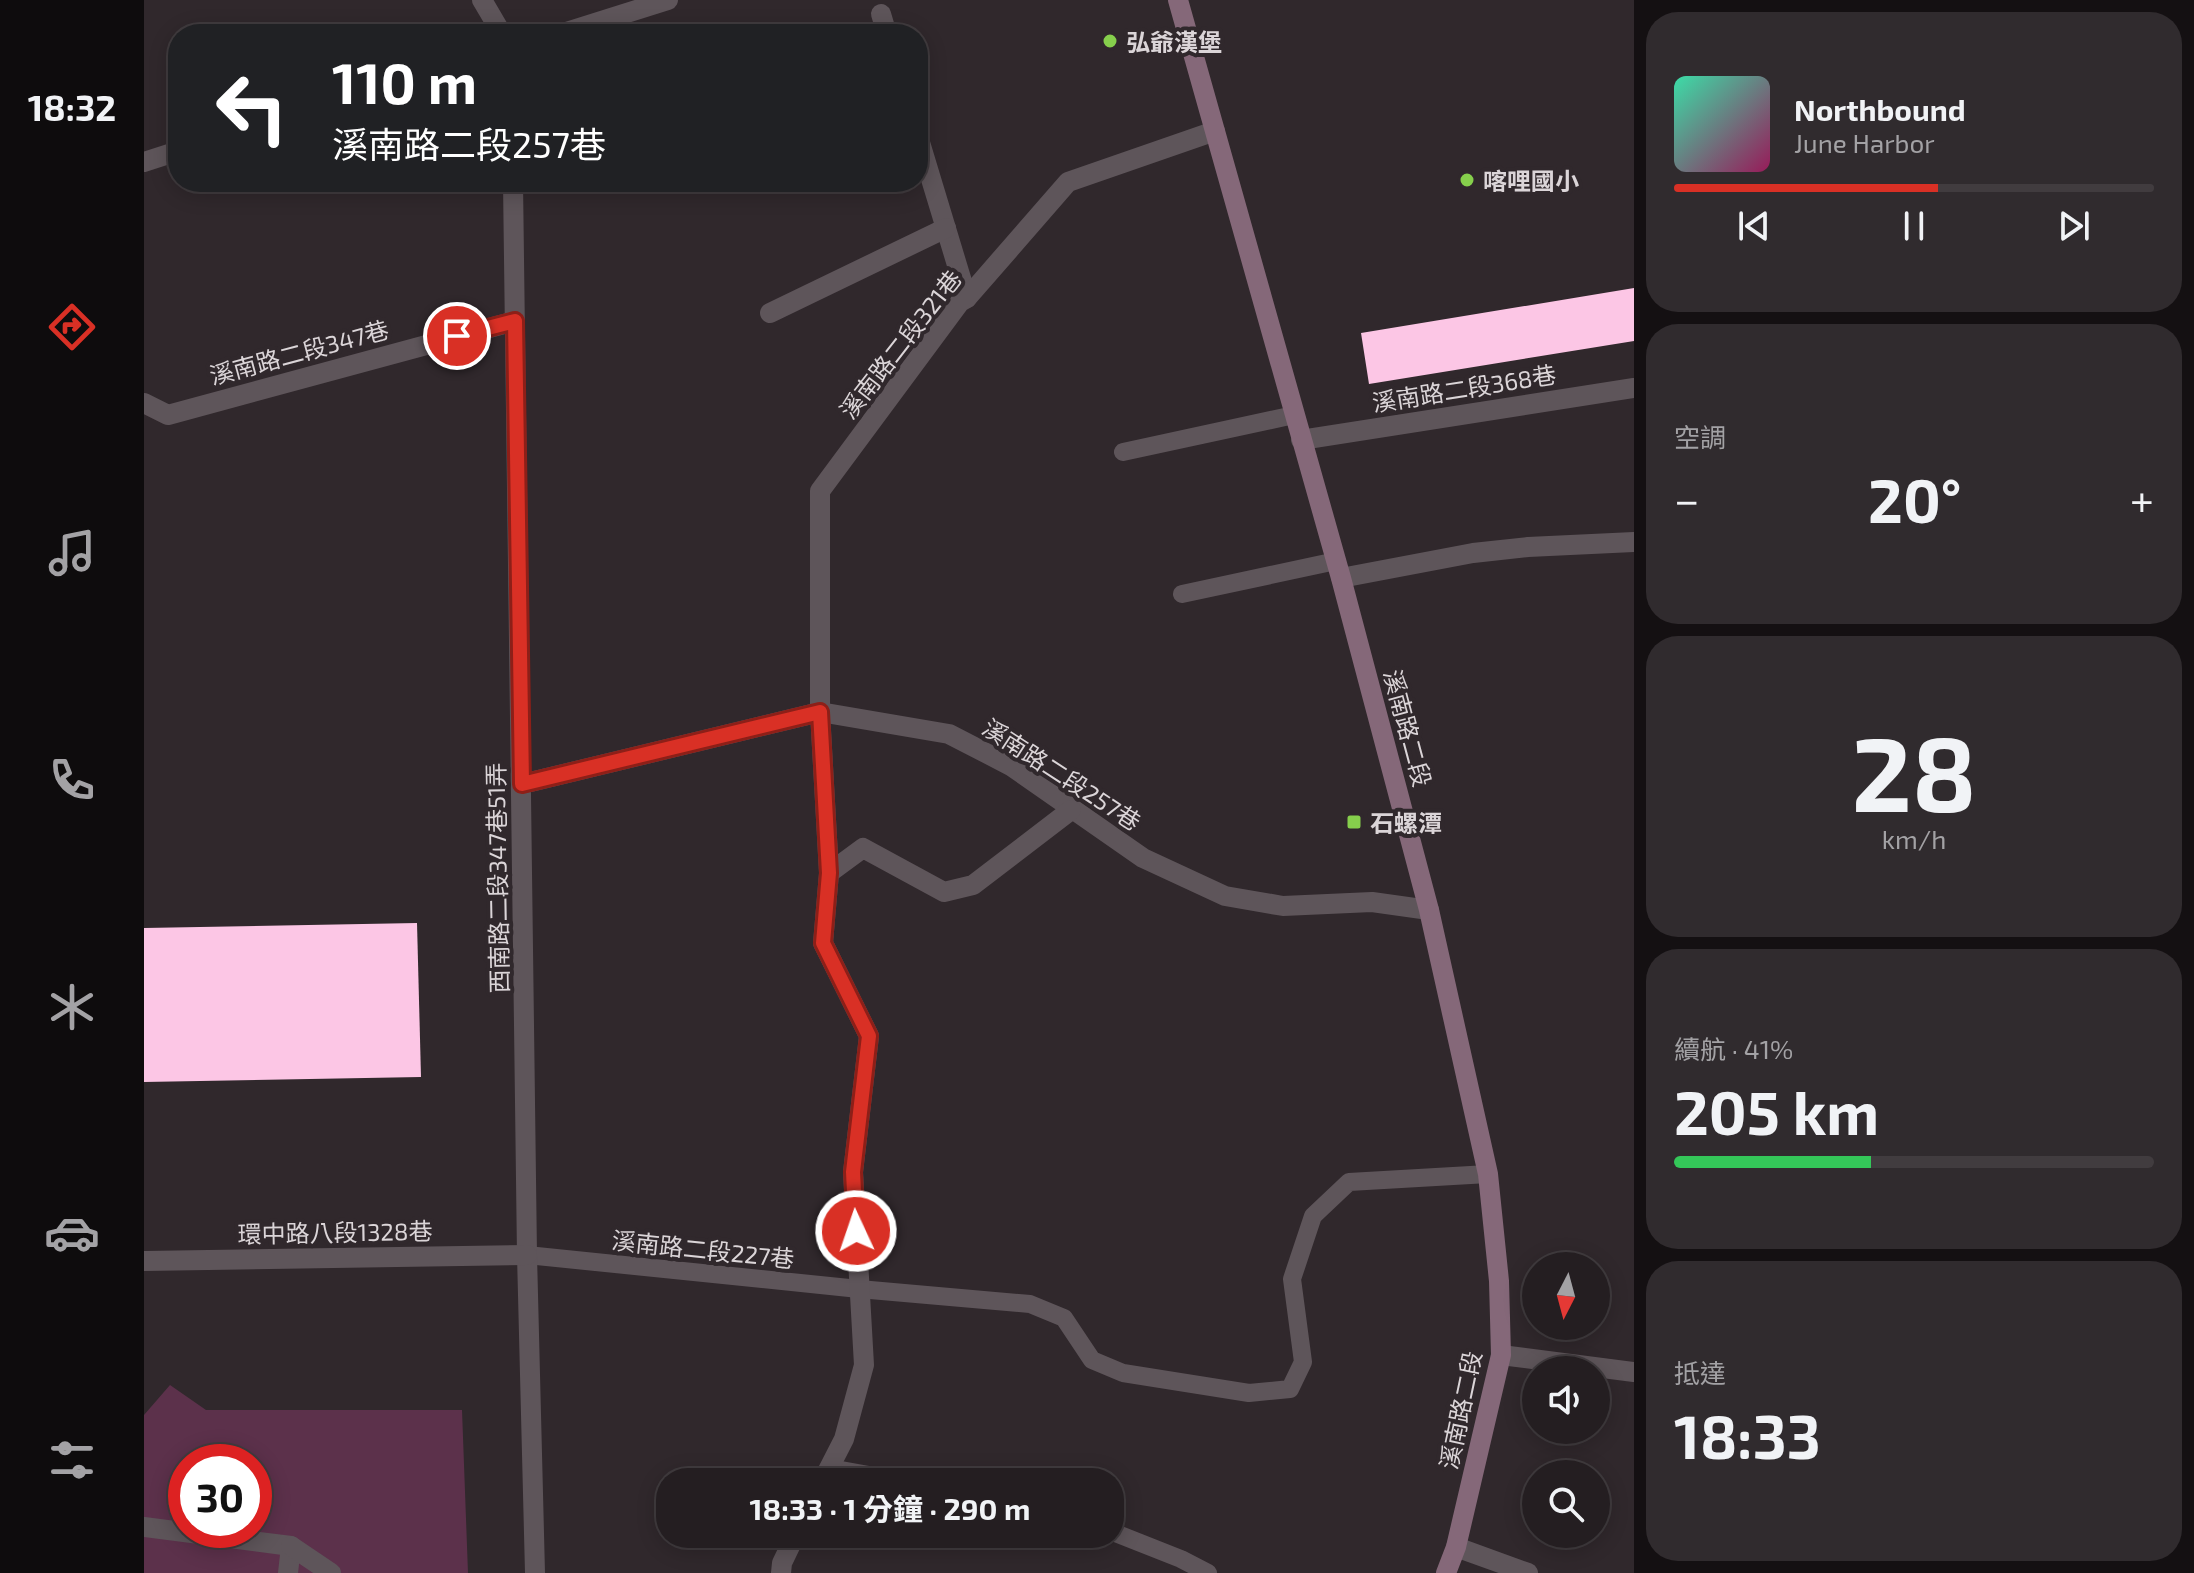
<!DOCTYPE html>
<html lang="zh-TW">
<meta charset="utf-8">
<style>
:root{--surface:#241e21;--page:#302b2e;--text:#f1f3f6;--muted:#a3a2a5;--line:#413c3f;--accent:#d93025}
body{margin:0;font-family:"Exo 2","Noto Sans TC",sans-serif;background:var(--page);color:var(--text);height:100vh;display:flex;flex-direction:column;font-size:30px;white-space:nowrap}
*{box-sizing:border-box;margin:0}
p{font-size:26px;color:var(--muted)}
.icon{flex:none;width:44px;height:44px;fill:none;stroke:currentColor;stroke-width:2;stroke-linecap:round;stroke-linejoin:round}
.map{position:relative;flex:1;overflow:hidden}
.details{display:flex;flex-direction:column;gap:12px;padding:12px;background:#141012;width:560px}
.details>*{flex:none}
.top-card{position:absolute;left:24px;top:24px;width:760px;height:168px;border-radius:32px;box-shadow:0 4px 20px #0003,0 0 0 2px var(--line);background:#202124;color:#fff;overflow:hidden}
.needle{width:52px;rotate:186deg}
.fabs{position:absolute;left:1378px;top:1252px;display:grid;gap:16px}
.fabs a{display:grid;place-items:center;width:88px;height:88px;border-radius:50%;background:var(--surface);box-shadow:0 4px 20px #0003,0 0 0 2px var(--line);font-size:40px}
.speed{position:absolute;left:24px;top:1444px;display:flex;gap:16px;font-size:40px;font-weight:700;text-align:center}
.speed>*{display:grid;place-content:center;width:104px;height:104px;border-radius:50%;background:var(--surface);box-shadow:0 4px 20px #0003,0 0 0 2px var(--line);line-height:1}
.speed .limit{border:12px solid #d22;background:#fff;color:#111}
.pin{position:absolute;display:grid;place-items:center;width:68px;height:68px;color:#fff;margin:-34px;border:4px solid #fff;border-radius:50%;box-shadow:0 2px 8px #0007}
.me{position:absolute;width:88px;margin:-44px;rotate:357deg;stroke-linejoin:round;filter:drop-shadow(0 0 6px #0008)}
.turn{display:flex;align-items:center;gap:28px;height:168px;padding:0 32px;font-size:36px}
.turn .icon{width:104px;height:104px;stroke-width:2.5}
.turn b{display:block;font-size:56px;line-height:68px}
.big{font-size:60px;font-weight:700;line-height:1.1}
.details .card{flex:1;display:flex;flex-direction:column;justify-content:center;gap:12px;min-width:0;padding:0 28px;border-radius:32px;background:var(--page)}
.details .dial{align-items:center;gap:0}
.dial b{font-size:104px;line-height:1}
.song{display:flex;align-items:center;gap:24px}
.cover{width:96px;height:96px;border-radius:12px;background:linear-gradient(135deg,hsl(160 70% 55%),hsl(330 70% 35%))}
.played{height:8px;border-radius:4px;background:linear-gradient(90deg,var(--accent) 55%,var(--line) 55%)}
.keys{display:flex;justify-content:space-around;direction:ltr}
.heat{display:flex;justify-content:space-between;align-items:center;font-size:44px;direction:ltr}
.charge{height:12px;border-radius:6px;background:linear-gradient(90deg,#34c759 41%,var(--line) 0)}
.trip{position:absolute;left:512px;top:1468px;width:468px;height:80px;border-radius:32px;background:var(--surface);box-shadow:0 4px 20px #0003,0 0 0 2px var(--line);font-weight:700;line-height:80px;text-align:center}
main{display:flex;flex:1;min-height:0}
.menu{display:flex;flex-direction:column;width:144px;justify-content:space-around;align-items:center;background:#0e0c0d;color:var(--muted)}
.menu .icon{width:56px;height:56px}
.menu .current{color:var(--accent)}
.menu b{font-size:36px;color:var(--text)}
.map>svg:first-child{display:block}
.green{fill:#5c314b;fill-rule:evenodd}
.building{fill:#fcc6e5}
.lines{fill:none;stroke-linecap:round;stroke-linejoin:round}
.service{stroke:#5e555a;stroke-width:18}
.minor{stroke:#5e555a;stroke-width:20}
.secondary{stroke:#856879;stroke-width:20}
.route-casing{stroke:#8d1f18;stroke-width:20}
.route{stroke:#d93025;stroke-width:14}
.poi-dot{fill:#86cf4c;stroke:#30282c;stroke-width:3}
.labels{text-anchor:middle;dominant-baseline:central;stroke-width:8;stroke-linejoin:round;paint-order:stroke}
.poi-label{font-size:24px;font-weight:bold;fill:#dbd5d8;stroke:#30282c;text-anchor:start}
.street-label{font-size:24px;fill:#dbd5d8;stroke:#30282c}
</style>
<main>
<nav class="menu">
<b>18:32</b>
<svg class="icon current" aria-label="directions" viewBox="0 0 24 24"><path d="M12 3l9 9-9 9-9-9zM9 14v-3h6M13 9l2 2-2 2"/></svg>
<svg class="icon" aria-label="music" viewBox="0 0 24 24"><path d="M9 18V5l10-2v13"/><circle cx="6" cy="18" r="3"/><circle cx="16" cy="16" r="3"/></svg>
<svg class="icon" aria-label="phone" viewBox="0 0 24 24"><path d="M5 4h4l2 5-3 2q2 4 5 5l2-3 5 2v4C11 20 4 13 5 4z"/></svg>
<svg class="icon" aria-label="climate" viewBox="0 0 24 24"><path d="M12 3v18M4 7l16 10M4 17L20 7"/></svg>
<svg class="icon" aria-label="car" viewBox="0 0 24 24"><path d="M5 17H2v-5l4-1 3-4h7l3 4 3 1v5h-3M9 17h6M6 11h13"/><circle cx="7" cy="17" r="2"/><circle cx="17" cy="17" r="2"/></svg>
<svg class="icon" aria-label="filters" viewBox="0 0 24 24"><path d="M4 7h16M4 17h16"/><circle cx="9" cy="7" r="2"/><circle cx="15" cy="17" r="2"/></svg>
</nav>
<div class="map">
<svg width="1490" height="1573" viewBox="0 0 1490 1573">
<rect width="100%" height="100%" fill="#30282c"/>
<!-- green -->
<path class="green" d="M26 1385 62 1410H318L324 1573H0V1415ZM42 1462H110V1530H42Z"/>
<!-- building -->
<g class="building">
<polygon points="1490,288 1490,341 1225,384 1217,333"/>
<polygon points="273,923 277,1077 0,1082 0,928"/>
</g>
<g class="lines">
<!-- service -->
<g class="service">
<polyline points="979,452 1150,415"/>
<polyline points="1038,594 1192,561"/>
<polyline points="383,1255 715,1289 886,1304 920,1318 948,1360 979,1373 1105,1393 1146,1389 1159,1362 1148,1279 1169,1216 1205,1182 1344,1174"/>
<polyline points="686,1468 764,1482"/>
<polyline points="966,1531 1037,1559 1064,1573"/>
</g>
<!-- minor -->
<g class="minor">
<polyline points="338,0 358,34"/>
<polyline points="737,14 743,34"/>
<polyline points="416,34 524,0"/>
<polyline points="774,136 823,298"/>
<polyline points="0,162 34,151"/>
<polyline points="369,182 383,1255 391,1573"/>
<polyline points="626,313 802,228"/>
<polyline points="0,403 24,415 371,321"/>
<polyline points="1157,440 1490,388"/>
<polyline points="1197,578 1329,553 1384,547 1490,542"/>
<polyline points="378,784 676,712 805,734 867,766 999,858 1081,896 1139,906 1228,902 1285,910"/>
<polyline points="685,873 719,848 800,892 829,885 927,810"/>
<polyline points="0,1261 383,1255"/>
<polyline points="1357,1355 1490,1372"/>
<polyline points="678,1482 700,1439 720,1365 709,1172 725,1036 679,943 685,873 676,712 676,491 816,302 823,298 924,182 1071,131"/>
<polyline points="0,1527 147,1546 144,1573"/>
<polyline points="147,1546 187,1573"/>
<polyline points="1312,1547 1384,1573"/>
<polyline points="637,1573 638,1563 652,1534"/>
</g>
<!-- secondary -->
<polyline class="secondary" points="1034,0 1197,578 1285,910 1344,1174 1355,1281 1357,1355 1312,1547 1302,1573"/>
</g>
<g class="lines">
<defs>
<polyline id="route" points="313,336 371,321 378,784 676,712 685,873 679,943 725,1036 709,1172 712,1231"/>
</defs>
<!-- route casing -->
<use href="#route" class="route-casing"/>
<!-- route -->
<use href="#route" class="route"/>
</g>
<!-- markers -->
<g class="poi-dot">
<circle cx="966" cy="41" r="8"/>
<circle cx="1323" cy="180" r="8"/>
<rect x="1202" y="814" width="16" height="16" rx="4"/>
</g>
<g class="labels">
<!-- poi labels -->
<g class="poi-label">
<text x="982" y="41">弘爺漢堡</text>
<text x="1339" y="180">喀哩國小</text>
<text x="1226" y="822">石螺潭</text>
</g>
<!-- street labels -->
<g class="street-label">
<text transform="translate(756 344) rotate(-52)">溪南路二段321巷</text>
<text transform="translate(155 352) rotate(-15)">溪南路二段347巷</text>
<text transform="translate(1320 388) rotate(-9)">溪南路二段368巷</text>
<text transform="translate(1264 728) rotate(75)">溪南路二段</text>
<text transform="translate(918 774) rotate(33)">溪南路二段257巷</text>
<text transform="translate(353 878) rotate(-91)">西南路二段347巷51弄</text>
<text transform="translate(191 1232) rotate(-1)">環中路八段1328巷</text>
<text transform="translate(559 1249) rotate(6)">溪南路二段227巷</text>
<text transform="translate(1316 1410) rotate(-78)">溪南路二段</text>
</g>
</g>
</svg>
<div class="fabs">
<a><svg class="needle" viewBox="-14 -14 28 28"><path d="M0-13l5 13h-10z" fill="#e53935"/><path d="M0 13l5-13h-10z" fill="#a3a2a5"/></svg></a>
<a><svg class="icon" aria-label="sound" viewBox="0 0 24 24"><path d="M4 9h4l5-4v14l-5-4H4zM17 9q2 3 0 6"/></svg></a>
<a><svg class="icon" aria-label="search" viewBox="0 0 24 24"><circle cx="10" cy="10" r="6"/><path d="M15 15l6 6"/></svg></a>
</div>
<div class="speed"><div class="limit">30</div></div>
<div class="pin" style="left:313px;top:336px;background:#d93025"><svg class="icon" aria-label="arrive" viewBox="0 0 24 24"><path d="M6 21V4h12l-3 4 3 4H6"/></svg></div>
<svg class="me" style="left:712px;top:1231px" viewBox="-20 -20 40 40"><circle r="17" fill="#d93025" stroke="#fff" stroke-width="3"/><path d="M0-11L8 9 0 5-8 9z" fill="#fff"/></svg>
<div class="trip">18:33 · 1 分鐘 · 290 m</div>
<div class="top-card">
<div class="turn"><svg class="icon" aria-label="left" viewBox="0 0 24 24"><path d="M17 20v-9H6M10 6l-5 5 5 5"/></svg><div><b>110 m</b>溪南路二段257巷</div></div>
</div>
</div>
<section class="details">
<div class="card">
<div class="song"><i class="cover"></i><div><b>Northbound</b><p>June Harbor</p></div></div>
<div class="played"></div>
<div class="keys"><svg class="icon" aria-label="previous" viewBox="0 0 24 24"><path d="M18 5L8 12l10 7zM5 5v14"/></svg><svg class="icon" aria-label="pause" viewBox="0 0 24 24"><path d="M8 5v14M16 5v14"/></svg><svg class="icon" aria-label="next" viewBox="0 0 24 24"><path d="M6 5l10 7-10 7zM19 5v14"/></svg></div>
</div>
<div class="card"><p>空調</p>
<div class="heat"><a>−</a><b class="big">20°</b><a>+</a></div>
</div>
<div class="card dial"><b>28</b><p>km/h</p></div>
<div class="card"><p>續航 · 41%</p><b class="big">205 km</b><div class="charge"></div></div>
<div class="card"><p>抵達</p><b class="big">18:33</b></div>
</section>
</main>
